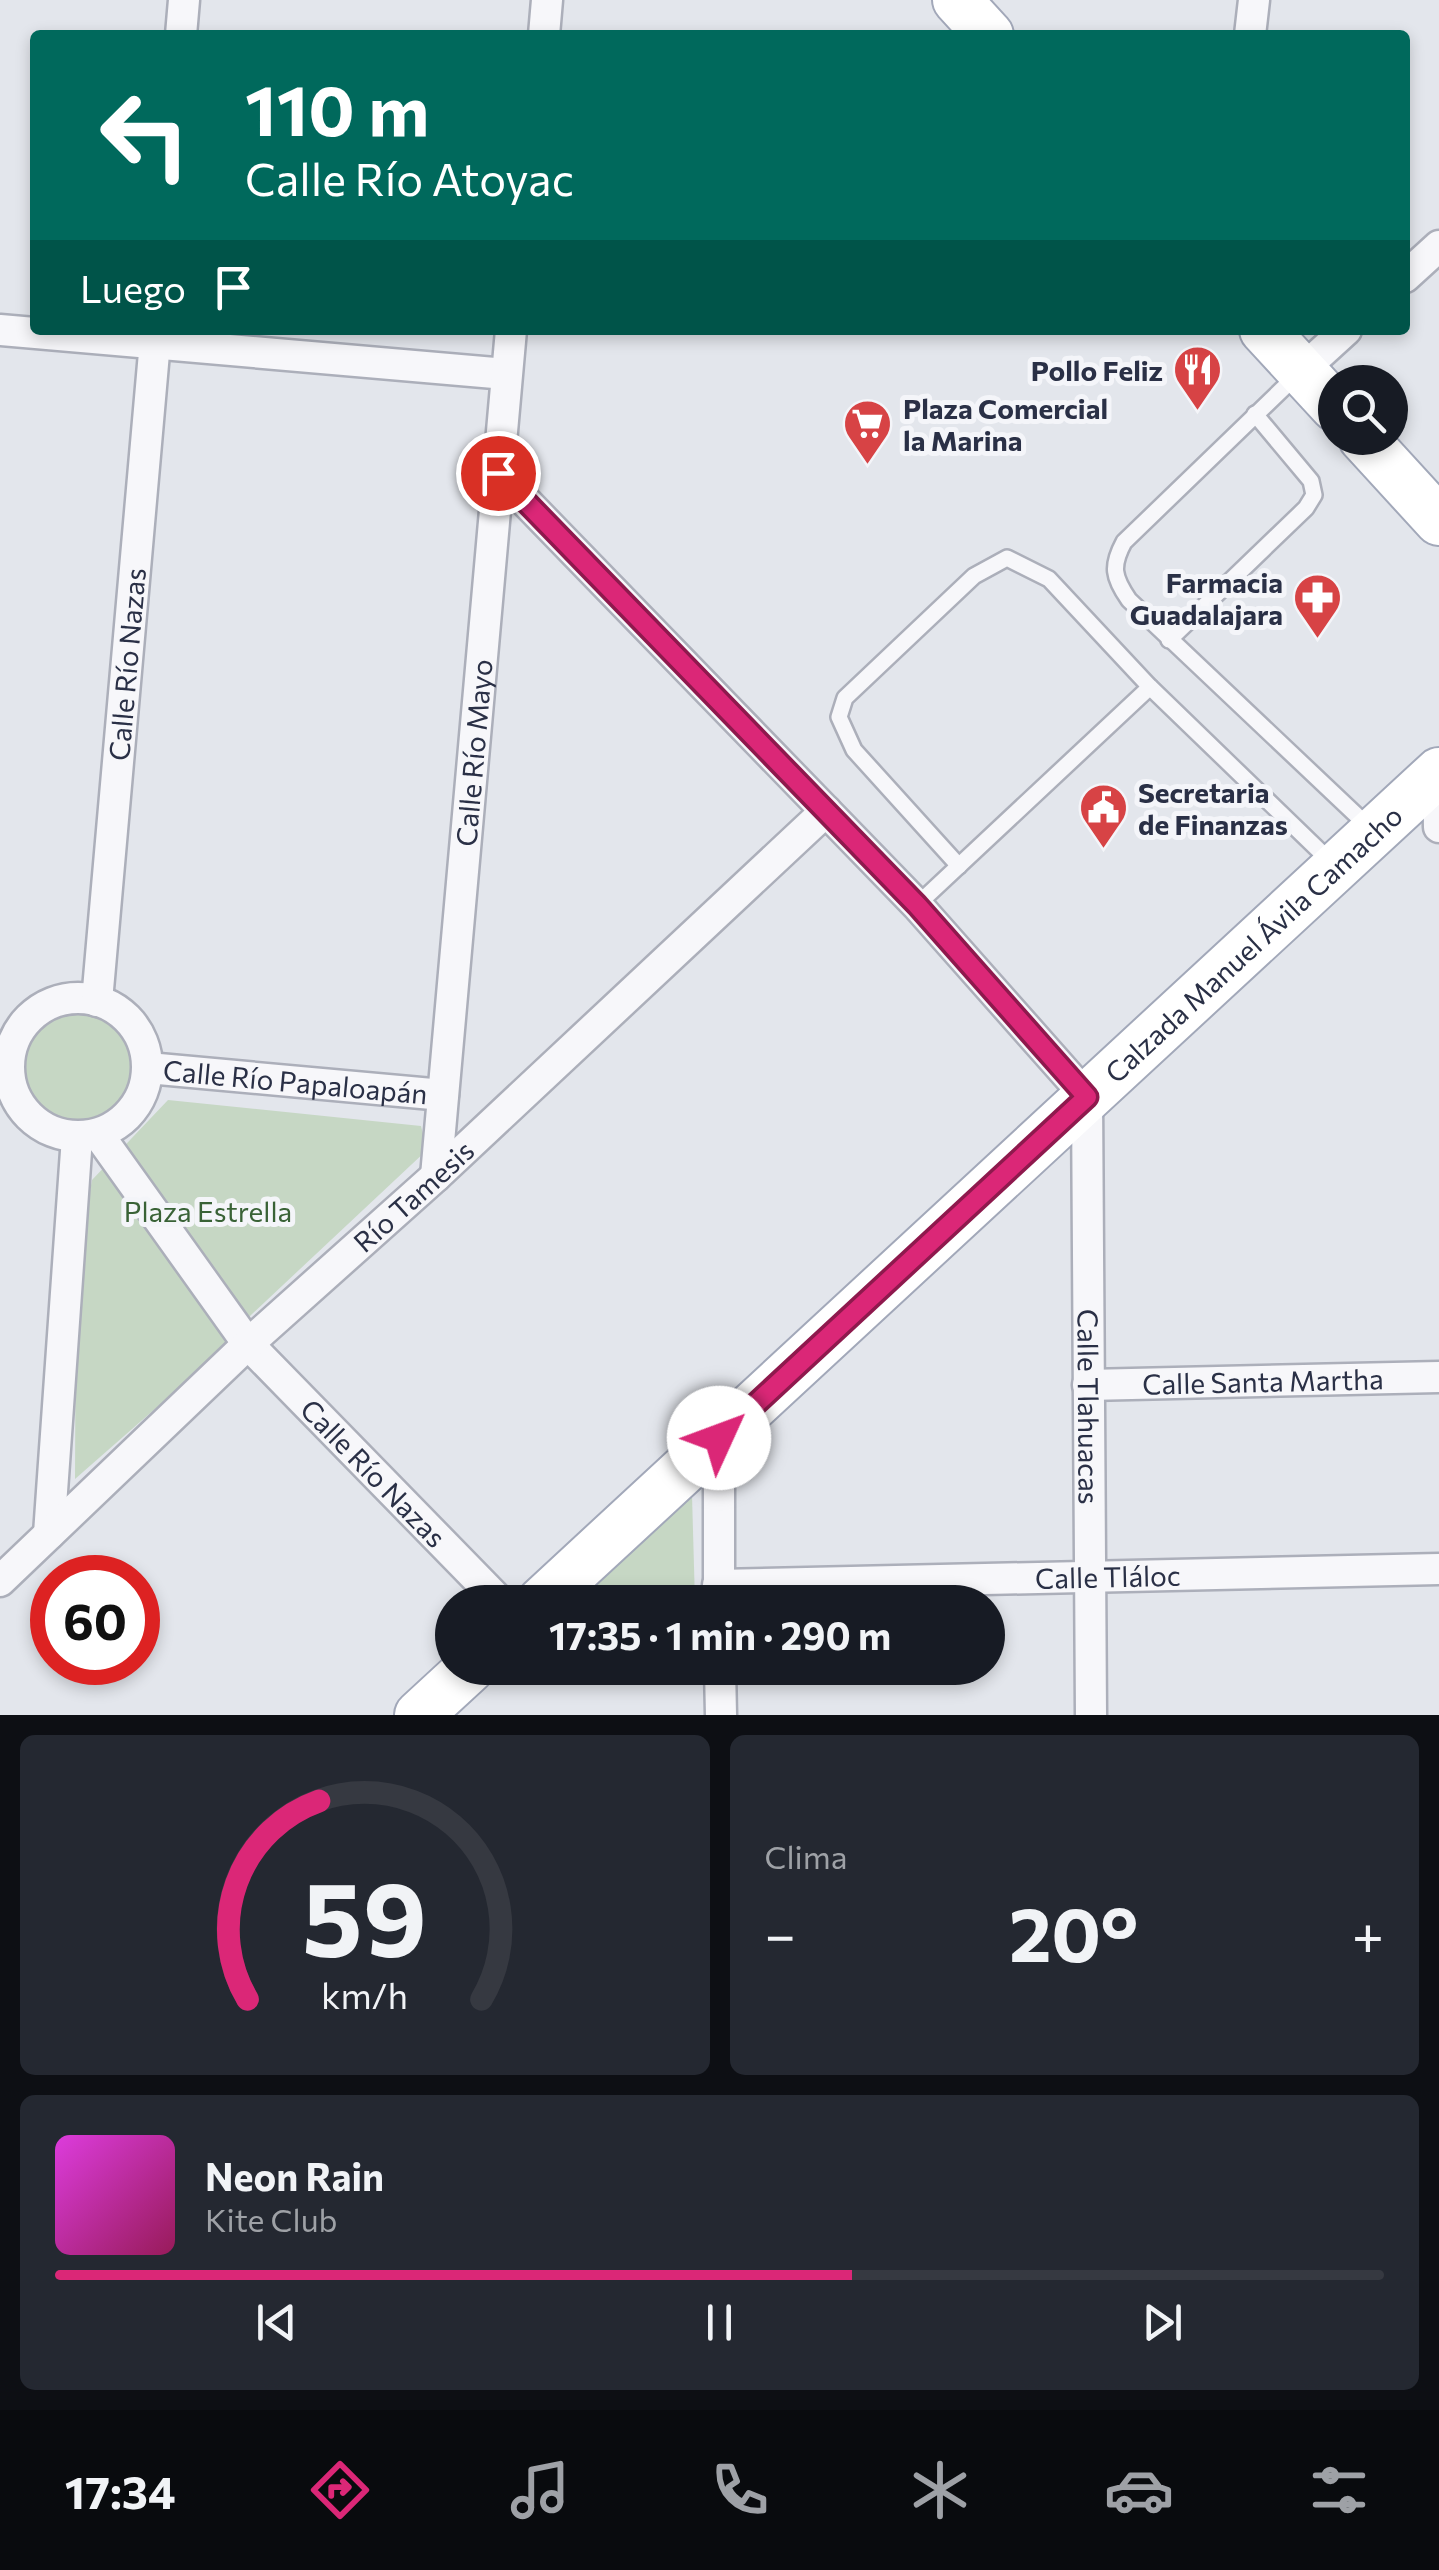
<!DOCTYPE html>
<html lang="es">
<meta charset="utf-8">
<style>
:root{--surface:#171b24;--page:#242831;--text:#f1f3f6;--muted:#9ea1a6;--line:#363941;--accent:#db2777}
body{margin:0;font-family:Commissioner,sans-serif;background:var(--page);color:var(--text);height:100vh;display:flex;flex-direction:column;font-size:38px;white-space:nowrap}
*{box-sizing:border-box;margin:0}
p{font-size:32px;color:var(--muted)}
.icon{flex:none;width:55px;height:55px;fill:none;stroke:currentColor;stroke-width:2;stroke-linecap:round;stroke-linejoin:round}
.map{position:relative;height:1715px;overflow:hidden}
.side{display:flex;flex-direction:column;gap:20px;padding:20px;background:#0d0f14;flex:1}
.side>*{flex:none}
.top-card{position:absolute;left:30px;top:30px;width:1380px;height:305px;border-radius:10px;box-shadow:0 5px 15px #0003;background:#00695c;color:#fff;overflow:hidden}
.controls{position:absolute;left:1318px;top:365px;display:grid;gap:20px}
.controls a{display:grid;place-items:center;width:90px;height:90px;border-radius:50%;background:var(--surface);box-shadow:0 5px 15px #0003;font-size:50px}
.speed{position:absolute;left:30px;top:1555px;display:flex;gap:20px;font-size:50px;font-weight:700;text-align:center}
.speed>*{display:grid;place-content:center;width:130px;height:130px;border-radius:50%;background:var(--surface);box-shadow:0 5px 15px #0003;line-height:1}
.speed .limit{border:15px solid #d22;background:#fff;color:#111}
.pin{position:absolute;display:grid;place-items:center;width:85px;height:85px;color:#fff;margin:-42px;border:5px solid #fff;border-radius:50%;box-shadow:0 2px 10px #0007}
.me{position:absolute;width:110px;margin:-55px;rotate:47deg;stroke-linejoin:round;filter:drop-shadow(0 0 8px #0008)}
.turn{display:flex;align-items:center;gap:35px;height:210px;padding:0 50px;font-size:45px}
.turn .icon{width:130px;height:130px;stroke-width:2.5}
.turn b{display:block;font-size:70px;line-height:85px}
.then{display:flex;align-items:center;height:95px;padding:0 50px;background:#0003;gap:20px;font-size:38px}
.big{font-size:75px;font-weight:700;line-height:1.1}
.side .widget{flex:1;display:flex;flex-direction:column;justify-content:center;gap:15px;min-width:0;padding:0 35px;border-radius:15px;background:var(--page)}
.side .dial{align-items:center;gap:0}
.dial svg{height:260px;overflow:visible;fill:none;stroke:var(--line);stroke-width:7;stroke-linecap:round;text-anchor:middle}
.dial text{fill:var(--text);stroke:none}
.song{display:flex;align-items:center;gap:30px}
.cover{width:120px;height:120px;border-radius:15px;background:linear-gradient(135deg,hsl(300 70% 55%),hsl(330 70% 35%))}
.played{height:10px;border-radius:5px;background:linear-gradient(90deg,var(--accent) 60%,var(--line) 60%)}
.keys{display:flex;justify-content:space-around;direction:ltr}
.heat{display:flex;justify-content:space-between;align-items:center;font-size:55px;direction:ltr}
.side .tiles{flex:1;display:grid;gap:20px;grid-template-columns:1fr 1fr}
.widget:last-child{grid-column:span 2}
.trip{position:absolute;left:435px;top:1585px;width:570px;height:100px;border-radius:50px;background:var(--surface);box-shadow:0 5px 15px #0003;font-weight:700;line-height:100px;text-align:center}
.menu{display:flex;height:160px;justify-content:space-around;align-items:center;background:#090b0e;color:var(--muted)}
.menu .icon{width:70px;height:70px}
.menu .active{color:var(--accent)}
.menu b{font-size:45px;color:var(--text)}
.map>svg:first-child{display:block}
.green{fill:#c6d7c4}
.lines{fill:none;stroke-linecap:round;stroke-linejoin:round}
.service-casing{stroke:#acafba;stroke-width:20}
.minor-casing{stroke:#acafba;stroke-width:35}
.primary-casing{stroke:#a2a8b9;stroke-width:52}
.service{stroke:#f7f7fa;stroke-width:15}
.minor{stroke:#f7f7fa;stroke-width:30}
.primary{stroke:#fff;stroke-width:48}
.route-casing{stroke:#8e194d;stroke-width:25}
.route{stroke:#db2777;stroke-width:18}
.labels{text-anchor:middle;dominant-baseline:central;stroke-width:10;stroke-linejoin:round;paint-order:stroke}
.poi-label{font-size:28px;font-weight:bold;fill:#2a3046;stroke:#f4f5f9;text-anchor:end}
.street-label{font-size:28px;fill:#2a3046;stroke:#f4f5f9}
.park-label{font-size:28px;fill:#396236;stroke:#f4f5f9}
</style>
<div class="map">
<svg width="1439" height="1715" viewBox="0 0 1439 1715">
<rect width="100%" height="100%" fill="#e3e6ec"/>
<!-- green -->
<g class="green">
<circle cx="78" cy="1067" r="62"/>
<polygon points="168,1100 421,1126 427,1150 251,1315 213,1358 75,1479 76,1263 92,1180"/>
<polygon points="692,1495 695,1602 576,1602"/>
</g>
<g class="lines">
<defs>
<g id="service">
<path d="M1299 373 1124 542C1111 566 1113 577 1129 600L1371 829"/>
<polyline points="1169,640 1306,508 1314,495 1311,481 1255,414"/>
<polyline points="959,866 854,750 839,717 845,698 974,576 1007,558 1049,579 1150,687 1331,862"/>
<polyline points="917,905 1150,687"/>
</g>
<g id="minor">
<polyline points="181,35 184,0"/>
<polyline points="544,35 547,0"/>
<polyline points="1250,35 1254,0"/>
<polyline points="1405,277 1439,246"/>
<polyline points="0,330 506,374"/>
<polyline points="1301,371 1346,330"/>
<path id="s1" d="M498 473 917 905 1087 1097 1091 1715"/>
<polyline points="1438,772 1439,827"/>
<circle cx="78" cy="1067" r="69"/>
<path id="s2" d="M97 1001 156 330"/>
<path id="s3" d="M148 1068 443 1095"/>
<path id="s4" d="M98 1134 248 1344 500 1602"/>
<path id="s5" d="M436 1176 511 330"/>
<path id="s6" d="M1088 1385 1439 1377"/>
<polyline points="49,1534 77,1137"/>
<path id="s7" d="M0 1581 248 1344 436 1176 826 811"/>
<path id="s8" d="M718 1585 1439 1569"/>
<polyline points="719,1602 719,1438"/>
<polyline points="720,1668 721,1715"/>
</g>
<g id="primary">
<polyline points="957,0 989,35"/>
<polyline points="1264,330 1335,407"/>
<polyline points="1363,438 1439,521"/>
<path id="s9" d="M541 1602 1439 772"/>
<polyline points="419,1715 470,1668"/>
</g>
</defs>
<!-- service casing -->
<use href="#service" class="service-casing"/>
<!-- minor casing -->
<use href="#minor" class="minor-casing"/>
<!-- primary casing -->
<use href="#primary" class="primary-casing"/>
<!-- service -->
<use href="#service" class="service"/>
<!-- minor -->
<use href="#minor" class="minor"/>
<!-- primary -->
<use href="#primary" class="primary"/>
</g>
<g class="lines">
<defs>
<polyline id="route" points="498,473 917,905 1087,1097 719,1438"/>
</defs>
<!-- route casing -->
<use href="#route" class="route-casing"/>
<!-- route -->
<use href="#route" class="route"/>
</g>
<!-- icons -->
<defs>
<symbol id="restaurant-pin" viewBox="-11 -11 22 30"><path d="M0 17L-7.5 6A9.5 9.5 0 1 1 7.5 6Z" fill="#d74345" stroke="#f4f5f9"/><path d="M-5-6h1v4h1v-4h1v4h1v-4h1v5L-1.5 .5V6h-2V.5L-5-1ZM5-6V6H3V1.5H1.5Q1.5-4 5-6Z" fill="#fff"/></symbol>
<symbol id="supermarket-pin" viewBox="-11 -11 22 30"><path d="M0 17L-7.5 6A9.5 9.5 0 1 1 7.5 6Z" fill="#d74345" stroke="#f4f5f9"/><path d="M-6-5.5h2.5l.6 2H6L4.5 2H-2.5L-4.4-4H-6ZM-1.5 3.2a1.3 1.3 0 1 0 .1 0ZM3 3.2a1.3 1.3 0 1 0 .1 0Z" fill="#fff"/></symbol>
<symbol id="pharmacy-pin" viewBox="-11 -11 22 30"><path d="M0 17L-7.5 6A9.5 9.5 0 1 1 7.5 6Z" fill="#d74345" stroke="#f4f5f9"/><path d="M-2-6h4v4h4v4h-4v4h-4v-4h-4v-4h4Z" fill="#fff"/></symbol>
<symbol id="civic-pin" viewBox="-11 -11 22 30"><path d="M0 17L-7.5 6A9.5 9.5 0 1 1 7.5 6Z" fill="#d74345" stroke="#f4f5f9"/><path d="M-.6-6.5H3V-4.5H.6V-3L4-1V1h2V6H-6V1h2V-1L-.6-3ZM-1.2 2.5V6h2.4V2.5Z" fill="#fff"/></symbol>
</defs>
<g fill-rule="evenodd">
<use href="#restaurant-pin" x="1170" y="342" width="55" height="75"/>
<use href="#supermarket-pin" x="840" y="396" width="55" height="75"/>
<use href="#pharmacy-pin" x="1290" y="570" width="55" height="75"/>
<use href="#civic-pin" x="1076" y="780" width="55" height="75"/>
</g>
<g class="labels">
<!-- poi labels -->
<g class="poi-label">
<text x="1163" y="370">Pollo Feliz</text>
<text x="903" y="408" text-anchor="start">Plaza Comercial<tspan x="903" dy="32">la Marina</tspan></text>
<text x="1283" y="582">Farmacia<tspan x="1283" dy="32">Guadalajara</tspan></text>
<text x="1138" y="792" text-anchor="start">Secretaria<tspan x="1138" dy="32">de Finanzas</tspan></text>
</g>
<!-- street labels -->
<g class="street-label">
<text stroke="none"><textPath href="#s2" startOffset="338">Calle Río Nazas</textPath></text>
<text stroke="none"><textPath href="#s5" startOffset="425">Calle Río Mayo</textPath></text>
<text stroke="none"><textPath href="#s9" startOffset="970">Calzada Manuel Ávila Camacho</textPath></text>
<text stroke="none"><textPath href="#s3" startOffset="148">Calle Río Papaloapán</textPath></text>
<text stroke="none"><textPath href="#s7" startOffset="565">Río Tamesis</textPath></text>
<text stroke="none"><textPath href="#s6" startOffset="175">Calle Santa Martha</textPath></text>
<text stroke="none"><textPath href="#s1" startOffset="1168">Calle Tlahuacas</textPath></text>
<text stroke="none"><textPath href="#s4" startOffset="438">Calle Río Nazas</textPath></text>
<text stroke="none"><textPath href="#s8" startOffset="390">Calle Tláloc</textPath></text>
</g>
<!-- park labels -->
<g class="park-label">
<text x="208" y="1211">Plaza Estrella</text>
</g>
</g>
</svg>
<div class="controls">
<a><svg class="icon" aria-label="search" viewBox="0 0 24 24"><circle cx="10" cy="10" r="6"/><path d="M15 15l6 6"/></svg></a>
</div>
<div class="speed"><div class="limit">60</div></div>
<div class="pin" style="left:498px;top:473px;background:#d93025"><svg class="icon" aria-label="arrive" viewBox="0 0 24 24"><path d="M6 21V4h12l-3 4 3 4H6"/></svg></div>
<svg class="me" style="left:719px;top:1438px" viewBox="-20 -20 40 40"><circle r="19" fill="#fff"/><path d="M0-13L10 11 0 6-10 11z" fill="#db2777"/></svg>
<div class="trip">17:35 · 1 min · 290 m</div>
<div class="top-card">
<div class="turn"><svg class="icon" aria-label="left" viewBox="0 0 24 24"><path d="M17 20v-9H6M10 6l-5 5 5 5"/></svg><div><b>110 m</b>Calle Río Atoyac</div></div>
<div class="then">Luego<svg class="icon" aria-label="arrive" viewBox="0 0 24 24"><path d="M6 21V4h12l-3 4 3 4H6"/></svg></div>
</div>
</div>
<section class="side">
<div class="tiles">
<div class="widget dial"><svg viewBox="0 0 100 80">
<path d="M14 69A42 42 0 1 1 86 69"/>
<path d="M14 69A42 42 0 0 1 36 8" stroke="#db2777"/>
<text x="50" y="56" font-size="32" font-weight="700">59</text>
<text x="50" y="72" font-size="11">km/h</text>
</svg></div>
<div class="widget"><p>Clima</p>
<div class="heat"><a>−</a><b class="big">20°</b><a>+</a></div>
</div>
<div class="widget">
<div class="song"><i class="cover"></i><div><b>Neon Rain</b><p>Kite Club</p></div></div>
<div class="played"></div>
<div class="keys"><svg class="icon" aria-label="previous" viewBox="0 0 24 24"><path d="M18 5L8 12l10 7zM5 5v14"/></svg><svg class="icon" aria-label="pause" viewBox="0 0 24 24"><path d="M8 5v14M16 5v14"/></svg><svg class="icon" aria-label="next" viewBox="0 0 24 24"><path d="M6 5l10 7-10 7zM19 5v14"/></svg></div>
</div>
</div>
</section>
<nav class="menu">
<b>17:34</b>
<svg class="icon active" aria-label="directions" viewBox="0 0 24 24"><path d="M12 3l9 9-9 9-9-9zM9 14v-3h6M13 9l2 2-2 2"/></svg>
<svg class="icon" aria-label="music" viewBox="0 0 24 24"><path d="M9 18V5l10-2v13"/><circle cx="6" cy="18" r="3"/><circle cx="16" cy="16" r="3"/></svg>
<svg class="icon" aria-label="phone" viewBox="0 0 24 24"><path d="M5 4h4l2 5-3 2q2 4 5 5l2-3 5 2v4C11 20 4 13 5 4z"/></svg>
<svg class="icon" aria-label="climate" viewBox="0 0 24 24"><path d="M12 3v18M4 7l16 10M4 17L20 7"/></svg>
<svg class="icon" aria-label="car" viewBox="0 0 24 24"><path d="M5 17H2v-5l4-1 3-4h7l3 4 3 1v5h-3M9 17h6M6 11h13"/><circle cx="7" cy="17" r="2"/><circle cx="17" cy="17" r="2"/></svg>
<svg class="icon" aria-label="filters" viewBox="0 0 24 24"><path d="M4 7h16M4 17h16"/><circle cx="9" cy="7" r="2"/><circle cx="15" cy="17" r="2"/></svg>
</nav>
